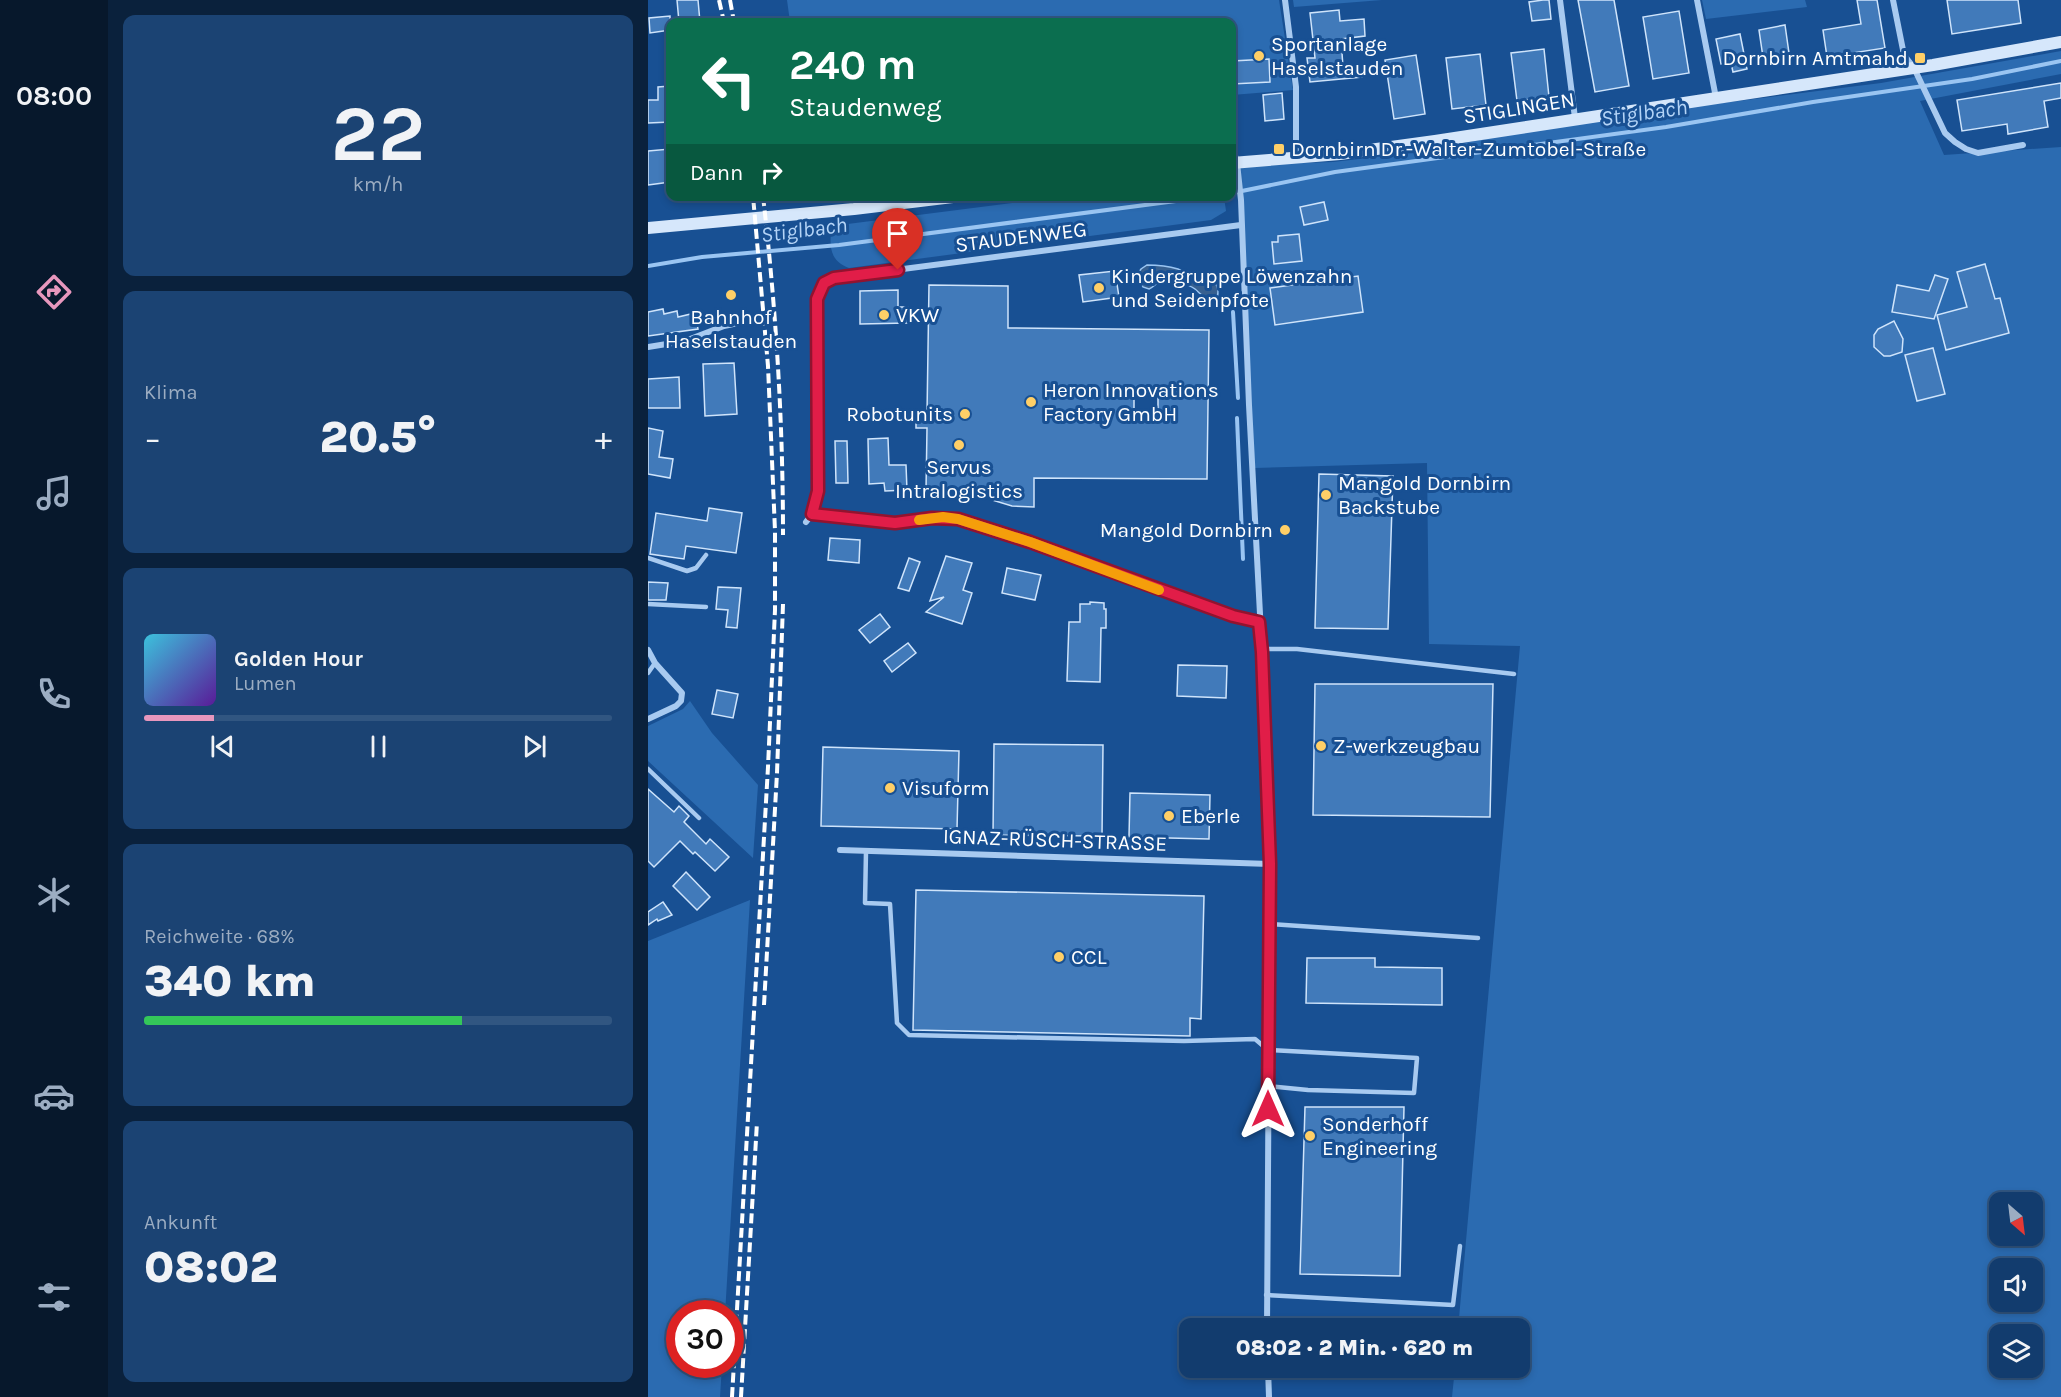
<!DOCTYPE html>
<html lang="de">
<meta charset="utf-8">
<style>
:root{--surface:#123c6e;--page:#1b4373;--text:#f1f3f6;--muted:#9cadc2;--line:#315681;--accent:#e797bd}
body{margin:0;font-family:Karla,sans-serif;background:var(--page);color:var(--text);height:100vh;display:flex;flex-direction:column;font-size:22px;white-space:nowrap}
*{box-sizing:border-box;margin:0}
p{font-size:20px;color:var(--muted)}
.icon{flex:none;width:33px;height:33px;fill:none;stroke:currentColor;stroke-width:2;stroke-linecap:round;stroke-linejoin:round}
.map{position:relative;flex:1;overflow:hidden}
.details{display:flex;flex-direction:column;gap:15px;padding:15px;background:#0a213c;width:540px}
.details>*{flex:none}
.top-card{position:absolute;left:18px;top:18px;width:570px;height:183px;border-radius:12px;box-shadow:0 3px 9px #0003,0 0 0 2px var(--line);background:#0b6e4f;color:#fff;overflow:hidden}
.needle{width:39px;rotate:152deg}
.controls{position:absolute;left:1341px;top:1192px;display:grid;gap:12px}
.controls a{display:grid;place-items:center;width:54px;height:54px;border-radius:12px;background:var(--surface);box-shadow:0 3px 9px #0003,0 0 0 2px var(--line);font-size:30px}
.speed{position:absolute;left:18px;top:1300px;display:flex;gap:12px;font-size:30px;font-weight:700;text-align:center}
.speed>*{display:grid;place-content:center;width:78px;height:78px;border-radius:50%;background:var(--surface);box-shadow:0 3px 9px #0003,0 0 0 2px var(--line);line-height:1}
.speed .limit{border:9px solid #d22;background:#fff;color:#111}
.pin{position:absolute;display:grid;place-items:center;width:51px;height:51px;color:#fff;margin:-62px -26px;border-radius:50% 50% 50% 0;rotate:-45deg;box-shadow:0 0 6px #0007}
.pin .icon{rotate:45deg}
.me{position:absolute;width:66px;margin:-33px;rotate:0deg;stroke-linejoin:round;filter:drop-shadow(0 0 4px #0008)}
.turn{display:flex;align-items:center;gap:21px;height:126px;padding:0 24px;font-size:27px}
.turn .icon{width:78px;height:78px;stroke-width:2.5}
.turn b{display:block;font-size:42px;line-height:51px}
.then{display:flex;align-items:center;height:57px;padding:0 24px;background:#0003;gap:12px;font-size:22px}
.big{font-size:45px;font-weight:800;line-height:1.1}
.details .widget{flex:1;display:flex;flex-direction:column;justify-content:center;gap:9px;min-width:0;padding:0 21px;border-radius:12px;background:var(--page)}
.details .dial{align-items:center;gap:0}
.dial b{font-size:78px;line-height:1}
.song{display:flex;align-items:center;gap:18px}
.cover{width:72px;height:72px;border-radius:9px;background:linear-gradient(135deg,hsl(190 70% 55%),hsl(270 70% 35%))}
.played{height:6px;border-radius:3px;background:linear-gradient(90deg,var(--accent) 15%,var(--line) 15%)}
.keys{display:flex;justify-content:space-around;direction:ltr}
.heat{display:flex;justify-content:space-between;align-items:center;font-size:33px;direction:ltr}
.charge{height:9px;border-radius:4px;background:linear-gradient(90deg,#34c759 68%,var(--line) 0)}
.trip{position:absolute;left:531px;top:1318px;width:351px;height:60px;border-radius:12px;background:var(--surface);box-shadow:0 3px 9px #0003,0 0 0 2px var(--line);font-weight:800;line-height:60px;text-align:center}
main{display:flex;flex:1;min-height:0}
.tabs{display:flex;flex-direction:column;width:108px;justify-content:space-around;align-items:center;background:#07182c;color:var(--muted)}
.tabs .icon{width:42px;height:42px}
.tabs .on{color:var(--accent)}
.tabs b{font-size:27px;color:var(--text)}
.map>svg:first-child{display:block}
.green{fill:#2b6bb1;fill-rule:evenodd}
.water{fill:#376090;stroke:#9ac5f2;stroke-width:1.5}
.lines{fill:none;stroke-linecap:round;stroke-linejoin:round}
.stream{stroke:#9ac5f2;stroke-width:4}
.building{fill:#417aba;stroke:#cfe4fb;stroke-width:1.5;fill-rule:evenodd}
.lane{stroke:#a8caf0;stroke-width:4.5}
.street{stroke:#a8caf0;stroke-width:6}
.secondary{stroke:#d6e7fb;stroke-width:12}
.rail{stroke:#fff;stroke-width:4;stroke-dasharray:10 4.5;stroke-linecap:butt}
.route-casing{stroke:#92132f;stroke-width:15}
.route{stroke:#e11d48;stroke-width:10}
.slow{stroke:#f59e0b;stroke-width:10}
.poi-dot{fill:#ffcf67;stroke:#185093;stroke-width:2}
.labels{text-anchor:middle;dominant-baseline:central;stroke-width:6;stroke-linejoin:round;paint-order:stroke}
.poi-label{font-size:21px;fill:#fff;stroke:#185093;text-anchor:start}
.street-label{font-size:21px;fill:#fff;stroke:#185093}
.water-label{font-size:22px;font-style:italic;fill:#b4d4f7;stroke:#185093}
</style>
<main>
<nav class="tabs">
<b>08:00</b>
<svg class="icon on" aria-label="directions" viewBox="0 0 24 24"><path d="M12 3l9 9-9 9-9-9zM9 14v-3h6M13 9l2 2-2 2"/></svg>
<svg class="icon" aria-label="music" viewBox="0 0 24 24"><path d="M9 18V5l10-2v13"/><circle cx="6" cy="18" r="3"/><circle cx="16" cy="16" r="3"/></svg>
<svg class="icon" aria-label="phone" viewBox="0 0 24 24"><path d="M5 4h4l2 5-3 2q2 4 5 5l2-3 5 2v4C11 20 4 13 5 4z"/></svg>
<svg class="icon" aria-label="climate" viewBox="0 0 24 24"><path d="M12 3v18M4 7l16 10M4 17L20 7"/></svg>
<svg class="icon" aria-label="car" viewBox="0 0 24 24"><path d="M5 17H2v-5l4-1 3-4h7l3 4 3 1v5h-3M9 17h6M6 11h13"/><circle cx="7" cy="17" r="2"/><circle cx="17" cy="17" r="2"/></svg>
<svg class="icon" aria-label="filters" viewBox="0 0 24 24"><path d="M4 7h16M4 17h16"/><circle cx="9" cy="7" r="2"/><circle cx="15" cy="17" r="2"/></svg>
</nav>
<section class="details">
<div class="widget dial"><b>22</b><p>km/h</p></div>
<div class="widget"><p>Klima</p>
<div class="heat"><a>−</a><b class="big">20.5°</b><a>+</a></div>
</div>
<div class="widget">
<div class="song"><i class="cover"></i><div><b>Golden Hour</b><p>Lumen</p></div></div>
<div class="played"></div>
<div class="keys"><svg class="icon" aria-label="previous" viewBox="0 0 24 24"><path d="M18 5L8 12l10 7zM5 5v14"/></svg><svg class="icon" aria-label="pause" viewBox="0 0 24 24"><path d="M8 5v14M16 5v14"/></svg><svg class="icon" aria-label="next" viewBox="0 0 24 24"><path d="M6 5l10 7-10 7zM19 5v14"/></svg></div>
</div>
<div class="widget"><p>Reichweite · 68%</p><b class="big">340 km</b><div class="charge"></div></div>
<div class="widget"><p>Ankunft</p><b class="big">08:02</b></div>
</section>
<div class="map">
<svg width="1413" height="1397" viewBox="0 0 1413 1397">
<rect width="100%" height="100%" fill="#185093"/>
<!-- green -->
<g class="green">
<polygon points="139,0 631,0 645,90 584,95 584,22 142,22"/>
<polygon points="645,0 734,0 646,7"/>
<polygon points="1054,0 1157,0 1159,7 1058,19"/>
<path d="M1413 51V74L1272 101 1296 155 1413 147V1397H804L807 1368H872V1329H810L872 646 781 644 779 463 606 468 591 165 685 162 771 152 923 122 1233 83ZM1352 1203H1384V1236H1352ZM1352 1269H1384V1302H1352ZM1352 1335H1384V1368H1352Z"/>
<path d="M420 196 576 197 578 211 563 220 201 268C181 261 181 245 184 226Z"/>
<polygon points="42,701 64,733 110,785 105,858 0,761 0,726 35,709"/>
<polygon points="102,900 77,1314 32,1314 32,1365 74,1365 72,1397 0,1397 0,941"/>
</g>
<!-- water -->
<path class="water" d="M499 265C509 265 520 266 530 269 540 273 541 281 553 275 565 280 573 284 569 298L563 301C554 297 553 294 547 289 541 284 520 279 513 281 508 283 506 287 501 289L495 287 489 275 493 269Z"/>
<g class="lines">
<!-- stream -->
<g class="stream">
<polyline points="584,193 687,172 1018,127 1165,102 1324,79 1413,61"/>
<polyline points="0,266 54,257 191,245 566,196"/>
<polyline points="585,312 590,398"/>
<polyline points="589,418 595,559"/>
</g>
</g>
<!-- building -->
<g class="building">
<polygon points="29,0 50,0 52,22 31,22"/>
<polygon points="895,0 901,0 903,19 884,21 881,2"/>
<polygon points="930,0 966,0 981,86 947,92"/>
<polygon points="1209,0 1229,0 1237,48 1179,57 1175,30 1213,24"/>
<polygon points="1299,0 1370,0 1373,23 1304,34"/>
<polygon points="691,10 692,21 716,19 717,36 693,39 695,67 713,65 714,77 662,82 659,58 667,58 662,13"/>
<polygon points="1031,11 1041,73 1005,79 995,17"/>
<polygon points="22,16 22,30 2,33 1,18"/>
<polygon points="1137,25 1142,60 1116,64 1111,30"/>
<polygon points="1092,34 1099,69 1085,72 1083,63 1073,64 1068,39"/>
<polygon points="896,49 901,97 869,101 863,53"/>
<polygon points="832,54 838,105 804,109 798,58"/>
<polygon points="768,55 777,114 746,119 737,60"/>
<polygon points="621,59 622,82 584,84 584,61"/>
<polygon points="1413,83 1413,98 1396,101 1400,127 1360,134 1359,124 1314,131 1309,100"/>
<polygon points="22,86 22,122 0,123 0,100 10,100 10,87"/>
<polygon points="634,93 636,119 617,121 615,95"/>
<polygon points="22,149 22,182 0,185 0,151"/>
<polygon points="676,202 680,220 656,225 652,207"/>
<polygon points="651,234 654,261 626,264 624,242 630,242 630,236"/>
<polygon points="1337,264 1347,299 1352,298 1361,333 1298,350 1289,315 1319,307 1309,272"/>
<polygon points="467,271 471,297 435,302 431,275"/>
<polygon points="1287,275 1300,279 1286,319 1244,312 1249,285 1281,291"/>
<polygon points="710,276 715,312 627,325 622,288"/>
<path d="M281 285 360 286V328L561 330 559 479 386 478V507L364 506 344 500V491L278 490 279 428H268V414H279ZM486 390H510V415L486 414Z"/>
<polygon points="250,290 250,307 260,307 260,323 212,324 212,291"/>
<polygon points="15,309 16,314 29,311 30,317 47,313 50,329 0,336 0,312"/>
<polygon points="1246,321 1255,339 1254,352 1242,356 1236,356 1226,347 1226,335 1230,329"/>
<polygon points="1285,348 1297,394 1269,401 1257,355"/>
<polygon points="86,363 89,414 57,416 55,364"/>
<polygon points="31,377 32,408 0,408 0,379"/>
<polygon points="0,428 15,431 11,457 25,459 22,478 0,474"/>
<polygon points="240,438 241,465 258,465 259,490 237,491 236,483 221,484 220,439"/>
<polygon points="187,441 199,441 200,483 188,483"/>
<polygon points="671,474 745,476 740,629 667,628"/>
<polygon points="61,508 94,513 88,553 38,546 36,559 2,554 8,513 59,521"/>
<polygon points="182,538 212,540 211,563 180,560"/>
<polygon points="298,556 324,563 315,590 324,593 314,624 278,612 296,597 282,601"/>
<polygon points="261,558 272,562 261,591 250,588"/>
<polygon points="359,568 393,575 387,600 354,593"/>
<polygon points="0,582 20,583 18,600 0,600"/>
<polygon points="70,587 93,588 89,628 78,627 80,610 68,609"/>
<polygon points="442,602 456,603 456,609 458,609 458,628 453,628 452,682 419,681 421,622 432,622 432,604 442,604"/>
<polygon points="232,614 242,627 222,643 211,630"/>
<polygon points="260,643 268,653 244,672 236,661"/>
<polygon points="530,665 579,666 578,698 529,696"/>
<polygon points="667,684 845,684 842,817 665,815"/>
<polygon points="69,690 90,694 85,718 64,714"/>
<polygon points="346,744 455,745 454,836 345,835"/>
<polygon points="175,747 311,751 309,829 173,826"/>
<polygon points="0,789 26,812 31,806 41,816 36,822 58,844 62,839 81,857 67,871 47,852 45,854 32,841 6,867 0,861"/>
<polygon points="482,793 562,795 561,839 481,837"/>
<polygon points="38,872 62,897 49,910 25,886"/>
<polygon points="268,890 556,896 553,1019 542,1018 542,1036 265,1030"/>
<polygon points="15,902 24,915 10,921 9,919 0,925 0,912"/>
<polygon points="659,958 727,958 727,967 794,968 794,1005 658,1003"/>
<polygon points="657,1107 756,1107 752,1276 652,1274"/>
</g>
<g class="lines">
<!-- lane -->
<g class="lane">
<polyline points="584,135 589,162"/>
<polyline points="0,558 39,571 48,568 58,555"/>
<polyline points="0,604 58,607"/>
<polyline points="614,652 620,649 649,649 866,674"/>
<polyline points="0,673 7,663"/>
<polyline points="0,769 51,818"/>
<polyline points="218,851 217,903 242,904 249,1023 261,1035 536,1041 607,1039 620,1050 769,1058 766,1093 660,1090 620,1086"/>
<polyline points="622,924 830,938"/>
<polyline points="618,1295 805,1305 812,1246"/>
</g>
<!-- street -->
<g class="street">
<polyline points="637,0 648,87 648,158"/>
<polyline points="912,0 927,118"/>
<polyline points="1049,0 1068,98"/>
<polyline points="1245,0 1256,55 1266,68 1297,133 1307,142 1318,149 1330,153 1375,145"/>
<polyline points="589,163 593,200 601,405 614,652 622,864 619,1329"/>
<polyline points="0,347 37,341 76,326 99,321"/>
<polyline points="164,514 247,523 284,518 310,519 382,542 585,616 611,622"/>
<polyline points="158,522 164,514 170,491 169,299 176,283 186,278 593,225"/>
<polyline points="0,650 7,663 34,693 33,701 28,706 0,719"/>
<polyline points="192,850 622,864"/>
<polyline points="620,1368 621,1397"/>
</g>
<!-- secondary -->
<g class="secondary">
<polyline points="584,163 692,154 787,141 1285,65 1413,42"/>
<polyline points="0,228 206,209 313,196"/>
</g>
<!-- rail -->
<g class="rail">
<polyline points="71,0 76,22"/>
<polyline points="82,0 86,22"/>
<path d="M115 196C128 309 135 421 135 535"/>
<polyline points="116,1005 129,773 135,604"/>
<polyline points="84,1397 120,767 127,610 127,531 120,366 105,196"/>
<polyline points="93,1397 109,1122"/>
</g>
</g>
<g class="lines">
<defs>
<polyline id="route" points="250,270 186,278 176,283 169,299 170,491 164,514 247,523 284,518 310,519 382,542 585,616 611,622 614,652 622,864 620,1109"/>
</defs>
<!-- route casing -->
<use href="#route" class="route-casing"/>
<!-- route -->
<use href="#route" class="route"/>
<!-- slow -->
<polyline class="slow" points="271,520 295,517 310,519 382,542 511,590"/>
</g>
<!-- markers -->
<g class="poi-dot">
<circle cx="611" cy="56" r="6"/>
<rect x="1266" y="52" width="12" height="12" rx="3"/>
<rect x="625" y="143" width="12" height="12" rx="3"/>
<circle cx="451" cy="288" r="6"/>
<circle cx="83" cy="295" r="6"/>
<circle cx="236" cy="315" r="6"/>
<circle cx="383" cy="402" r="6"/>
<circle cx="317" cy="414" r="6"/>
<circle cx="311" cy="445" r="6"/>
<circle cx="678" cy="495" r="6"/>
<circle cx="637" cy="530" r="6"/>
<circle cx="673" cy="746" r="6"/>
<circle cx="242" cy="788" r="6"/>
<circle cx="521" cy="816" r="6"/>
<circle cx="411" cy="957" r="6"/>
<circle cx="662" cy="1136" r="6"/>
</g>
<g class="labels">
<!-- poi labels -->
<g class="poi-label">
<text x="623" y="44">Sportanlage<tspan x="623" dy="24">Haselstauden</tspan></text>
<text x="1260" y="58" text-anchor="end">Dornbirn Amtmahd</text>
<text x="643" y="149">Dornbirn Dr.-Walter-Zumtobel-Straße</text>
<text x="463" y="276">Kindergruppe Löwenzahn<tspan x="463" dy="24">und Seidenpfote</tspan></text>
<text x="248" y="315">VKW</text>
<text x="83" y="317" text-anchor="middle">Bahnhof<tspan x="83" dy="24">Haselstauden</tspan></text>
<text x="395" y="390">Heron Innovations<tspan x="395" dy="24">Factory GmbH</tspan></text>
<text x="305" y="414" text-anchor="end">Robotunits</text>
<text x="311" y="467" text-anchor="middle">Servus<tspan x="311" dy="24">Intralogistics</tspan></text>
<text x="690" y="483">Mangold Dornbirn<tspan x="690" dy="24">Backstube</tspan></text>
<text x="625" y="530" text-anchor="end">Mangold Dornbirn</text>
<text x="685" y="746">Z-werkzeugbau</text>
<text x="254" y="788">Visuform</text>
<text x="533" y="816">Eberle</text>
<text x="423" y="957">CCL</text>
<text x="674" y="1124">Sonderhoff<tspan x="674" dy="24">Engineering</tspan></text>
</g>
<!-- street labels -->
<g class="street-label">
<text transform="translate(871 108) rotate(-9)">STIGLINGEN</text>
<text transform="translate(373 237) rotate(-7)">STAUDENWEG</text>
<text transform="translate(407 840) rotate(2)">IGNAZ-RÜSCH-STRASSE</text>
</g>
<!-- water labels -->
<g class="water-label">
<text transform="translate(996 113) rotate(-8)">Stiglbach</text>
<text transform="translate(156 230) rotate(-7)">Stiglbach</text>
</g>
</g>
</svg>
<div class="controls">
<a><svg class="needle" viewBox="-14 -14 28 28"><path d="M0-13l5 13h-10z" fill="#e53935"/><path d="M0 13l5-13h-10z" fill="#9cadc2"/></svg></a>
<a><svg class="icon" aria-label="sound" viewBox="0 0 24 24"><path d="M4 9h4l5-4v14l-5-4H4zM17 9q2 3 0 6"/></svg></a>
<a><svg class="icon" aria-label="layers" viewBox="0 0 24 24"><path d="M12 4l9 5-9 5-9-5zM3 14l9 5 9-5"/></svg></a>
</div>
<div class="speed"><div class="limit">30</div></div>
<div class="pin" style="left:250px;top:270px;background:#d93025"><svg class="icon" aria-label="arrive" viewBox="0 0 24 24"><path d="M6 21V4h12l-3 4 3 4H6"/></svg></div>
<svg class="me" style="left:620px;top:1109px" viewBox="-20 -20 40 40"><path d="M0-17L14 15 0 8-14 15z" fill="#e11d48" stroke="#fff" stroke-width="4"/></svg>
<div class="trip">08:02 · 2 Min. · 620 m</div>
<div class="top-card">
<div class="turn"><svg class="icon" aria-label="left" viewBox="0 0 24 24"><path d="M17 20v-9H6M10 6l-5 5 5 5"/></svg><div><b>240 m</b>Staudenweg</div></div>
<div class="then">Dann<svg class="icon" aria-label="right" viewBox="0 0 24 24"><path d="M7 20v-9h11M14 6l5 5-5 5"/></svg></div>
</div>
</div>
</main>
